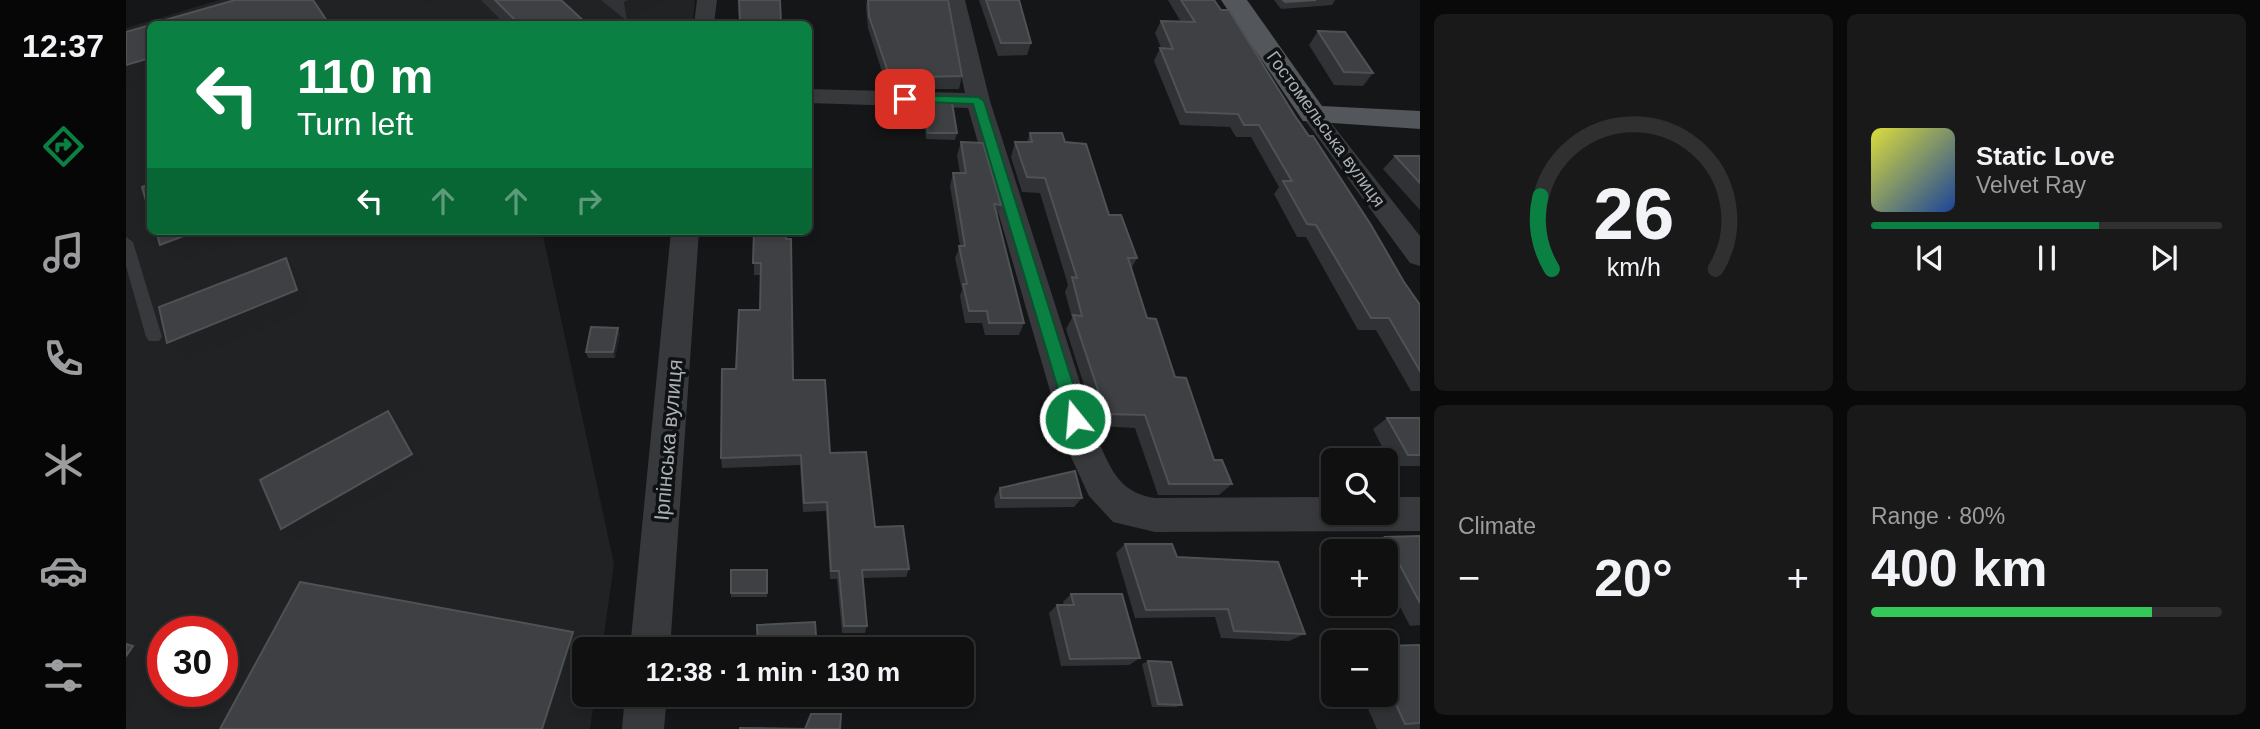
<!DOCTYPE html>
<meta charset="utf-8">
<style>
:root{--surface:#101011;--page:#19191a;--text:#f1f3f6;--muted:#9c9d9f;--line:#303031;--accent:#0b8043}
body{margin:0;font-family:Helvetica,sans-serif;background:var(--page);color:var(--text);height:100vh;display:flex;flex-direction:column;font-size:26px;white-space:nowrap}
*{box-sizing:border-box;margin:0}
p{font-size:23px;color:var(--muted)}
.icon{flex:none;width:38px;height:38px;fill:none;stroke:currentColor;stroke-width:2;stroke-linecap:round;stroke-linejoin:round}
.map{position:relative;flex:1;overflow:hidden}
.drawer{display:flex;flex-direction:column;gap:14px;padding:14px;background:#090909;width:840px}
.drawer>*{flex:none}
.hud{position:absolute;left:21px;top:21px;width:665px;height:214px;border-radius:10px;box-shadow:0 4px 10px #0003,0 0 0 2px var(--line);background:#0b8043;color:#fff;overflow:hidden}
.buttons{position:absolute;left:1195px;top:448px;display:grid;gap:14px}
.buttons a{display:grid;place-items:center;width:77px;height:77px;border-radius:10px;background:var(--surface);box-shadow:0 4px 10px #0003,0 0 0 2px var(--line);font-size:35px}
.speed{position:absolute;left:21px;top:616px;display:flex;gap:14px;font-size:35px;font-weight:700;text-align:center}
.speed>*{display:grid;place-content:center;width:91px;height:91px;border-radius:50%;background:var(--surface);box-shadow:0 4px 10px #0003,0 0 0 2px var(--line);line-height:1}
.speed .limit{border:10px solid #d22;background:#fff;color:#111}
.pin{position:absolute;display:grid;place-items:center;width:60px;height:60px;color:#fff;margin:-30px;border-radius:14px;box-shadow:0 4px 10px #0006}
.me{position:absolute;width:77px;margin:-38px;rotate:343deg;stroke-linejoin:round;filter:drop-shadow(0 0 5px #0008)}
.turn{display:flex;align-items:center;gap:24px;height:147px;padding:0 35px;font-size:32px}
.turn .icon{width:91px;height:91px;stroke-width:2.5}
.turn b{display:block;font-size:49px;line-height:60px}
.lanes{display:flex;align-items:center;height:66px;padding:0 35px;background:#0003;justify-content:center;gap:35px;direction:ltr}
.lanes .off{opacity:.35}
.big{font-size:52px;font-weight:700;line-height:1.1}
.drawer .tile{flex:1;display:flex;flex-direction:column;justify-content:center;gap:10px;min-width:0;padding:0 24px;border-radius:10px;background:var(--page)}
.drawer .dial{align-items:center;gap:0}
.dial svg{height:182px;overflow:visible;fill:none;stroke:var(--line);stroke-width:7;stroke-linecap:round;text-anchor:middle}
.dial text{fill:var(--text);stroke:none}
.song{display:flex;align-items:center;gap:21px}
.cover{width:84px;height:84px;border-radius:10px;background:linear-gradient(135deg,hsl(60 70% 55%),hsl(220 70% 35%))}
.played{height:7px;border-radius:4px;background:linear-gradient(90deg,var(--accent) 65%,var(--line) 65%)}
.keys{display:flex;justify-content:space-around;direction:ltr}
.heat{display:flex;justify-content:space-between;align-items:center;font-size:38px;direction:ltr}
.charge{height:10px;border-radius:5px;background:linear-gradient(90deg,#34c759 80%,var(--line) 0)}
.drawer .tiles{flex:1;display:grid;gap:14px;grid-template-columns:repeat(2,1fr)}
.trip{position:absolute;left:446px;top:637px;width:402px;height:70px;border-radius:10px;background:var(--surface);box-shadow:0 4px 10px #0003,0 0 0 2px var(--line);font-weight:700;line-height:70px;text-align:center}
main{display:flex;flex:1;min-height:0}
.tab-bar{display:flex;flex-direction:column;width:126px;justify-content:space-around;align-items:center;background:#060607;color:var(--muted)}
.tab-bar .icon{width:49px;height:49px}
.tab-bar .active{color:var(--accent)}
.tab-bar b{font-size:32px;color:var(--text)}
.map>svg:first-child{display:block}
.built{fill:#212224;fill-rule:evenodd}
.lines{fill:none;stroke-linecap:round;stroke-linejoin:round}
.lane{fill:#37393c;fill-rule:evenodd}
.street{fill:#37393c;fill-rule:evenodd}
.primary{fill:#53565a;fill-rule:evenodd}
.wall{fill:#313235}
.shaded-wall{fill:#202123}
.building{fill:#3e4043;stroke:#4e5255;stroke-width:2}
.route{fill:#0b8043;stroke:#07532c;stroke-width:2}
.labels{text-anchor:middle;dominant-baseline:central;stroke-width:7;stroke-linejoin:round;paint-order:stroke}
.far-street-label{font-size:18px;fill:#a8b0b6;stroke:#101112}
.street-label{font-size:21px;fill:#a8b0b6;stroke:#101112}
</style>
<main>
<nav class="tab-bar">
<b>12:37</b>
<svg class="icon active" aria-label="directions" viewBox="0 0 24 24"><path d="M12 3l9 9-9 9-9-9zM9 14v-3h6M13 9l2 2-2 2"/></svg>
<svg class="icon" aria-label="music" viewBox="0 0 24 24"><path d="M9 18V5l10-2v13"/><circle cx="6" cy="18" r="3"/><circle cx="16" cy="16" r="3"/></svg>
<svg class="icon" aria-label="phone" viewBox="0 0 24 24"><path d="M5 4h4l2 5-3 2q2 4 5 5l2-3 5 2v4C11 20 4 13 5 4z"/></svg>
<svg class="icon" aria-label="climate" viewBox="0 0 24 24"><path d="M12 3v18M4 7l16 10M4 17L20 7"/></svg>
<svg class="icon" aria-label="car" viewBox="0 0 24 24"><path d="M5 17H2v-5l4-1 3-4h7l3 4 3 1v5h-3M9 17h6M6 11h13"/><circle cx="7" cy="17" r="2"/><circle cx="17" cy="17" r="2"/></svg>
<svg class="icon" aria-label="filters" viewBox="0 0 24 24"><path d="M4 7h16M4 17h16"/><circle cx="9" cy="7" r="2"/><circle cx="15" cy="17" r="2"/></svg>
</nav>
<div class="map">
<svg width="1294" height="729" viewBox="0 0 1294 729">
<rect width="100%" height="100%" fill="#151617"/>
<!-- built -->
<path class="built" d="M93 0H569L567 24H24V231H416L488 564 476 649H458V695H469L464 729H0V28ZM37 632H96V691H37Z"/>
<g class="lines">
<!-- lane -->
<polygon class="lane" points="0,237 7,242 36,337 33,341 23,341 20,337 0,266"/>
<!-- street -->
<g class="street">
<polygon points="571,0 591,0 588,24 568,24"/>
<path d="M819 0H839L864 101 974 445C987 474 996 493 1029 498L1208 497V513H1260V497H1294V531L1029 532 987 522 963 496 940 446 842 108 682 103V89L839 93Z"/>
<polygon points="1187,108 1195,110 1294,236 1294,266 1284,263 1179,120 1175,115 1179,110"/>
<polygon points="545,231 573,231 544,649 504,649"/>
<polygon points="499,695 541,695 538,729 496,729"/>
</g>
<!-- primary -->
<polygon class="primary" points="1095,0 1121,0 1196,106 1294,111 1294,129 1177,121"/>
</g>
<!-- wall -->
<g class="wall">
<polygon points="355,0 435,0 461,24 379,24"/>
<polygon points="475,0 549,0 501,21"/>
<polygon points="741,0 822,0 836,76 833,89 794,89 793,82 760,84 742,28 740,8"/>
<polygon points="853,0 893,0 905,43 901,55 872,56"/>
<polygon points="1042,0 1088,0 1169,116 1294,305 1294,391 1285,391 1250,330 1232,330 1180,237 1171,237 1148,194 1153,187 1125,137 1110,137 1104,127 1054,125 1028,61 1034,48 1035,48 1029,33 1035,21 1055,22"/>
<polygon points="1148,0 1209,0 1206,5 1155,9"/>
<polygon points="1192,31 1247,73 1237,86 1208,85 1183,45"/>
<polygon points="798,102 831,133 829,140 800,139 797,109"/>
<polygon points="904,133 939,142 983,215 1011,258 1005,269 1021,318 1088,460 1106,484 1093,495 1032,495 1009,428 971,426 940,329 946,318 939,292 942,285 914,193 896,192 885,157 889,142 901,142"/>
<polygon points="835,142 875,205 871,217 898,323 893,335 859,335 856,323 839,323 834,296 836,290 829,258 834,246 824,186 827,173 834,173 831,155"/>
<polygon points="1269,156 1294,156 1294,210 1257,169"/>
<polygon points="623,231 659,231 667,380 704,453 749,527 783,569 780,577 736,578 741,626 739,633 716,633 711,579 704,579 700,511 677,512 674,465 596,468 595,458 610,369 634,310 635,275 628,275 628,235 624,235"/>
<polygon points="494,334 489,358 462,358 460,352"/>
<polygon points="1261,418 1294,418 1294,466 1266,466 1247,429"/>
<polygon points="874,488 956,498 948,507 869,508 868,498"/>
<polygon points="1294,536 1294,625 1284,626 1260,580 1260,551 1245,551 1242,546 1259,537"/>
<polygon points="999,544 1051,557 1179,634 1163,641 1095,638 1089,617 1009,618 990,553"/>
<polygon points="641,570 641,597 605,597 605,593"/>
<polygon points="945,594 1014,658 1003,665 935,666 923,613 931,605 938,605 937,602"/>
<polygon points="1294,645 1294,729 1251,729 1236,695 1260,695 1260,646"/>
<polygon points="1022,661 1056,705 1050,707 1026,707 1016,664"/>
</g>
<!-- shaded-wall -->
<g class="shaded-wall">
<polygon points="185,0 201,0 187,4"/>
<polygon points="295,0 311,0 297,5"/>
<polygon points="502,0 549,0 501,21 498,2"/>
<polygon points="24,58 24,82 0,89 0,65"/>
<polygon points="71,231 134,231 52,263 34,245"/>
<polygon points="160,258 174,276 186,308 61,360 41,343"/>
<polygon points="492,328 494,334 489,358 487,352"/>
<polygon points="262,411 276,427 299,469 173,542 155,529"/>
<polygon points="447,632 457,645 431,729 416,729"/>
<polygon points="7,646 37,657 37,662 0,714 0,656"/>
</g>
<!-- building -->
<g class="building">
<polygon points="109,0 187,0 203,24 25,24"/>
<polygon points="369,0 435,0 461,24 393,24"/>
<polygon points="613,0 654,0 655,24 614,24"/>
<polygon points="742,0 822,0 836,76 796,77 795,70 762,72 743,16"/>
<polygon points="860,0 893,0 905,43 875,43"/>
<polygon points="1055,0 1088,0 1095,10 1103,10 1169,116 1183,136 1187,136 1245,225 1278,282 1294,305 1294,371 1263,318 1245,318 1190,225 1181,224 1157,181 1166,181 1133,125 1118,125 1112,114 1060,112 1034,48 1047,49 1035,21 1069,22"/>
<polygon points="1157,0 1190,0 1159,2"/>
<polygon points="24,25 24,58 0,65 0,32"/>
<polygon points="1192,31 1219,32 1247,73 1218,72"/>
<polygon points="798,102 826,103 831,133 802,133"/>
<polygon points="904,133 936,133 939,142 960,144 983,215 995,215 1011,258 1002,258 1021,318 1030,319 1049,377 1060,378 1088,460 1096,460 1106,484 1043,484 1019,415 980,414 947,315 956,316 946,277 951,278 919,178 901,177 889,142 906,142"/>
<polygon points="835,142 857,143 875,205 868,204 898,323 863,323 861,311 843,311 837,284 841,284 833,246 839,246 827,173 840,173"/>
<polygon points="1269,156 1294,156 1294,183"/>
<polygon points="24,184 24,214 16,187"/>
<polygon points="30,231 71,231 34,245"/>
<polygon points="628,231 659,231 660,239 665,239 667,380 699,380 704,453 740,452 749,527 777,526 783,569 736,570 741,626 718,626 713,571 705,571 701,502 678,503 675,455 595,458 596,369 610,369 613,310 634,310 635,263 627,263"/>
<polygon points="160,258 171,290 41,343 33,307"/>
<polygon points="465,327 492,328 487,352 460,352"/>
<polygon points="262,411 286,454 155,529 134,480"/>
<polygon points="1261,418 1294,418 1294,455 1282,455"/>
<polygon points="949,471 956,498 875,498 874,488"/>
<polygon points="1294,536 1294,603 1259,537"/>
<polygon points="999,544 1046,544 1051,557 1152,562 1179,634 1108,631 1102,609 1020,610"/>
<rect x="605" y="570" width="36" height="23"/>
<polygon points="174,582 447,632 416,729 94,729"/>
<polygon points="945,594 996,594 1014,658 944,659 931,605 948,605"/>
<polygon points="689,622 691,649 632,649 631,625"/>
<polygon points="0,644 7,646 0,656"/>
<polygon points="1294,645 1294,723 1279,724 1260,683 1260,646"/>
<polygon points="1022,661 1045,662 1056,705 1032,704"/>
<polygon points="685,714 715,714 714,729 614,729 614,728 679,729"/>
</g>
<!-- route -->
<polygon class="route" points="779,95 852,97 858,101 958,419 955,424 949,427 943,424 941,419 847,104 775,101 774,99"/>
<g class="labels">
<!-- far-street labels -->
<g class="far-street-label">
<text transform="translate(1200 129) rotate(54)">Гостомельська вулиця</text>
</g>
<!-- street labels -->
<g class="street-label">
<text transform="translate(542 440) rotate(-85)">Ірпінська вулиця</text>
</g>
</g>
</svg>
<div class="buttons">
<a><svg class="icon" aria-label="search" viewBox="0 0 24 24"><circle cx="10" cy="10" r="6"/><path d="M15 15l6 6"/></svg></a>
<a>+</a>
<a>−</a>
</div>
<div class="speed"><div class="limit">30</div></div>
<div class="pin" style="left:779px;top:99px;background:#d93025"><svg class="icon" aria-label="arrive" viewBox="0 0 24 24"><path d="M6 21V4h12l-3 4 3 4H6"/></svg></div>
<svg class="me" style="left:949px;top:419px" viewBox="-20 -20 40 40"><circle r="17" fill="#0b8043" stroke="#fff" stroke-width="3"/><path d="M0-11L8 9 0 5-8 9z" fill="#fff"/></svg>
<div class="trip">12:38 · 1 min · 130 m</div>
<div class="hud">
<div class="turn"><svg class="icon" aria-label="left" viewBox="0 0 24 24"><path d="M17 20v-9H6M10 6l-5 5 5 5"/></svg><div><b>110 m</b>Turn left</div></div>
<div class="lanes"><svg class="icon" aria-label="left" viewBox="0 0 24 24"><path d="M17 20v-9H6M10 6l-5 5 5 5"/></svg><svg class="icon off" aria-label="ahead" viewBox="0 0 24 24"><path d="M12 20V5M6 11l6-6 6 6"/></svg><svg class="icon off" aria-label="ahead" viewBox="0 0 24 24"><path d="M12 20V5M6 11l6-6 6 6"/></svg><svg class="icon off" aria-label="right" viewBox="0 0 24 24"><path d="M7 20v-9h11M14 6l5 5-5 5"/></svg></div>
</div>
</div>
<section class="drawer">
<div class="tiles">
<div class="tile dial"><svg viewBox="0 0 100 80">
<path d="M14 69A42 42 0 1 1 86 69"/>
<path d="M14 69A42 42 0 0 1 9 37" stroke="#0b8043"/>
<text x="50" y="56" font-size="32" font-weight="700">26</text>
<text x="50" y="72" font-size="11">km/h</text>
</svg></div>
<div class="tile">
<div class="song"><i class="cover"></i><div><b>Static Love</b><p>Velvet Ray</p></div></div>
<div class="played"></div>
<div class="keys"><svg class="icon" aria-label="previous" viewBox="0 0 24 24"><path d="M18 5L8 12l10 7zM5 5v14"/></svg><svg class="icon" aria-label="pause" viewBox="0 0 24 24"><path d="M8 5v14M16 5v14"/></svg><svg class="icon" aria-label="next" viewBox="0 0 24 24"><path d="M6 5l10 7-10 7zM19 5v14"/></svg></div>
</div>
<div class="tile"><p>Climate</p>
<div class="heat"><a>−</a><b class="big">20°</b><a>+</a></div>
</div>
<div class="tile"><p>Range · 80%</p><b class="big">400 km</b><div class="charge"></div></div>
</div>
</section>
</main>
